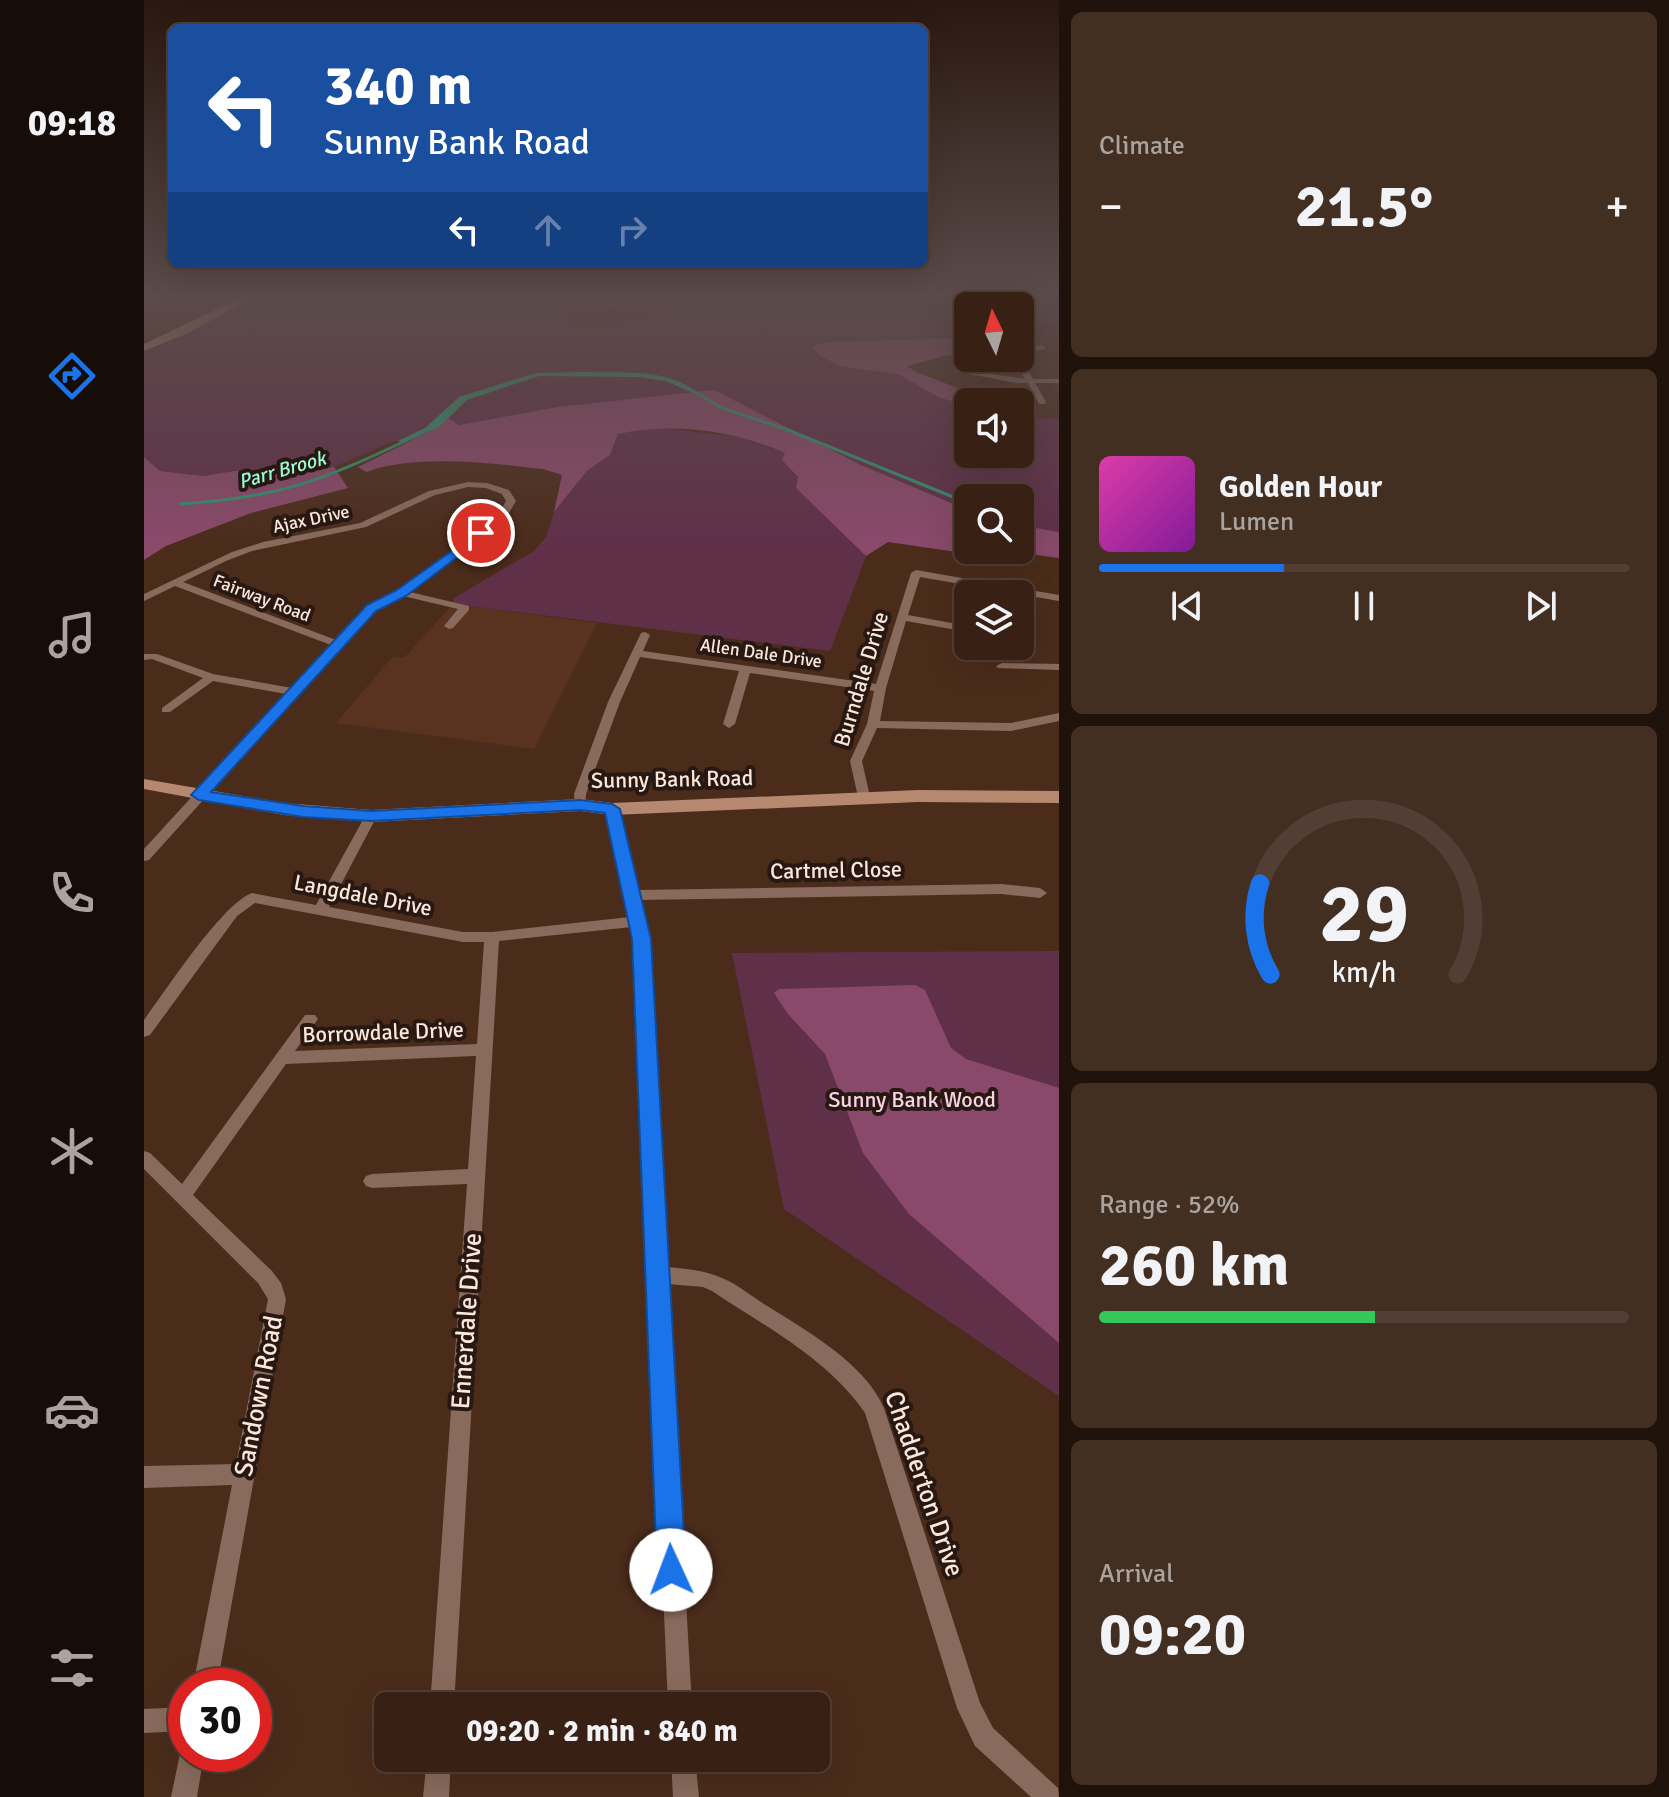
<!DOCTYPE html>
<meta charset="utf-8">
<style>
:root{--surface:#382114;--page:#432e22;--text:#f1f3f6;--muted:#aba3a0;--line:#523e34;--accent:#1a73e8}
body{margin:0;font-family:Signika,sans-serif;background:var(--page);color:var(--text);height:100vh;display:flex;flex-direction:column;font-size:30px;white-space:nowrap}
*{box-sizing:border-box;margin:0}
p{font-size:26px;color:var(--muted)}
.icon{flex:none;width:44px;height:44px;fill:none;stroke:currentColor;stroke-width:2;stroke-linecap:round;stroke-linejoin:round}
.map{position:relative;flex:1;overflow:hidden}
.details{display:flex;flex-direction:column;gap:12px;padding:12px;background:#1f120b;width:610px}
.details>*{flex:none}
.guide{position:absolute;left:24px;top:24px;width:760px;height:244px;border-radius:12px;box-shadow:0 8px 32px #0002,0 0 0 2px var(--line);background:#1a4fa0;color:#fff;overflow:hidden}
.needle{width:52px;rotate:355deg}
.tools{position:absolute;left:810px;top:292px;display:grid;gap:16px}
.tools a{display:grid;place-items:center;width:80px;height:80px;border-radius:12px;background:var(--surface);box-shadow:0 8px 32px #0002,0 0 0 2px var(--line);font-size:40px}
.speed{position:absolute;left:24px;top:1668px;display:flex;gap:16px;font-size:40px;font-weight:700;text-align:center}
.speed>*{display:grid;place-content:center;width:104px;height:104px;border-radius:50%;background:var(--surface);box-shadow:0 8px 32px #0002,0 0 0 2px var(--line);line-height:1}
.speed .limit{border:12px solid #d22;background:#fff;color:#111}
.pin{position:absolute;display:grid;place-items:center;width:68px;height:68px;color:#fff;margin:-34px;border:4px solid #fff;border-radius:50%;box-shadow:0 2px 8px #0007}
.me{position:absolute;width:88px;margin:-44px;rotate:358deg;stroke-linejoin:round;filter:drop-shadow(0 0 6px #0008)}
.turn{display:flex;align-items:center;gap:28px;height:168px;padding:0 24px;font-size:36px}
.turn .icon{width:104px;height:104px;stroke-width:2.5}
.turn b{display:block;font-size:56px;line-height:68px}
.lanes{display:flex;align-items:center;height:76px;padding:0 24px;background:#0003;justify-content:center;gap:40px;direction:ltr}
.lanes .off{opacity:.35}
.big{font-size:60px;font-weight:700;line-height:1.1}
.details .widget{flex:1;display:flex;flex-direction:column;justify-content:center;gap:12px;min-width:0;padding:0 28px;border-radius:12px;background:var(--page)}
.details .dial{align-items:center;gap:0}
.dial svg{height:208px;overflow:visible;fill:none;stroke:var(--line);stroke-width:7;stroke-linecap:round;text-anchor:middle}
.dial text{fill:var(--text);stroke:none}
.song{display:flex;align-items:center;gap:24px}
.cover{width:96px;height:96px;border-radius:12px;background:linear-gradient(135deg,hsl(320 70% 55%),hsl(290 70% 35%))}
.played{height:8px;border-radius:4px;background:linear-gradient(90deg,var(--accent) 35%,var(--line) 35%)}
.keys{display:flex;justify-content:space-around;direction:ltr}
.heat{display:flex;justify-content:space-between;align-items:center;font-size:44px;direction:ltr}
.charge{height:12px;border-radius:6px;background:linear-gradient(90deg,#34c759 52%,var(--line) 0)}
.trip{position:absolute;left:230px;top:1692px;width:456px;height:80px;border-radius:12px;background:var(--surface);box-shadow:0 8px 32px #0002,0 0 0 2px var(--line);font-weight:700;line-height:80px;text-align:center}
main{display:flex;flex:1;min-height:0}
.dock{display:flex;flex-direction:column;width:144px;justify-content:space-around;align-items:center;background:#160d08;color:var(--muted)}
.dock .icon{width:56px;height:56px}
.dock .on{color:var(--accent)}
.dock b{font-size:36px;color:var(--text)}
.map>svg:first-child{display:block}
.built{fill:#59331f}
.green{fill:#603049}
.forest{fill:#8a496b}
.water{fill:#338f71}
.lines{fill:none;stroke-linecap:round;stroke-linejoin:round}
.stream{stroke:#338f71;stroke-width:3}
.street{fill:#886b5c;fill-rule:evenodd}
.secondary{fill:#b68870;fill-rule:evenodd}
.route{fill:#1a73e8;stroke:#114b97;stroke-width:2}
.labels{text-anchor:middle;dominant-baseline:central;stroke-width:8;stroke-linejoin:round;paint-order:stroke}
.far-street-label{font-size:18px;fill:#fce7dc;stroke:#271811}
.far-water-label{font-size:20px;font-style:italic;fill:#9dfad7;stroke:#271811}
.street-label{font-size:22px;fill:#fce7dc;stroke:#271811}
.park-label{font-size:22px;fill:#fad2e5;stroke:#271811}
.near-street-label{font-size:26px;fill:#fce7dc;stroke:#271811}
</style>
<main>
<nav class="dock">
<b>09:18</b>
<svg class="icon on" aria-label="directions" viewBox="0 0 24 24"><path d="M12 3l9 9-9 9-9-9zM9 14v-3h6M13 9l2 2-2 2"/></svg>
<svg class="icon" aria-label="music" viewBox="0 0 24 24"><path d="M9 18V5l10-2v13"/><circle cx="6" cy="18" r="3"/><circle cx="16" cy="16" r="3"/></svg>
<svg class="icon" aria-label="phone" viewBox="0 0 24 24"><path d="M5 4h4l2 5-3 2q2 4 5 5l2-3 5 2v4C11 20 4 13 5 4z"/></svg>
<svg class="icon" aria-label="climate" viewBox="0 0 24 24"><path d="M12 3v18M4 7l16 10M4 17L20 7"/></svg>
<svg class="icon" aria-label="car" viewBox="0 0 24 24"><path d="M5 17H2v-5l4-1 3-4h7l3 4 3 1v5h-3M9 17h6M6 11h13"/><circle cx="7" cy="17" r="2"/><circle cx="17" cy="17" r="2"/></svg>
<svg class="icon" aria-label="filters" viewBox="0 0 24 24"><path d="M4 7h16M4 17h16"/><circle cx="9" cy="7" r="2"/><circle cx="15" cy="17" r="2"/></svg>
</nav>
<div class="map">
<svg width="915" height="1797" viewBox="0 0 915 1797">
<rect width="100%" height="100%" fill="#4b2c1b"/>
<!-- built -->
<polygon class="built" points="309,604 453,623 390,749 192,723 249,656 260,658"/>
<!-- green -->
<g class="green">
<polygon points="115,295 384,295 423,307 424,324 471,322 531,314 519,301 571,295 915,295 915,322 876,330 876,306 824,306 824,338 683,342 669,346 696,366 756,375 794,397 824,406 824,454 876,454 876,416 915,419 915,532 876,525 876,498 824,498 824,510 717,465 570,390 315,425 245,443 190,467 157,474 90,471 59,476 16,471 0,457 0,352"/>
<polygon points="508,427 596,437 642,453 654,477 653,488 722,556 686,651 309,604 310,598 390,551 402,537 410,512 443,471 466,455 474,434"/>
<polygon points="915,951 915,1396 640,1209 588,953"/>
</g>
<!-- forest -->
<g class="forest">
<polygon points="824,338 824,353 820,357 803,355 763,366 772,372 850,402 824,402 824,406 794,397 756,375 696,366 675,355 668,346 683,342"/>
<path d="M570 390 717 465 824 510V546L817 545 813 552 744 542 722 556 652 488 654 477 638 460 641 453C588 430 530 422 474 434L466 455 443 471 410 512 418 475 399 469C347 463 272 454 222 472L214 467 290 429 303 417 315 425 414 407Z"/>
<polygon points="0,457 16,471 59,476 90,471 157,474 190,467 204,488 107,513 22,546 0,560"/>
<polygon points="876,525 915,532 915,558 855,550 876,550"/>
<polygon points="771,985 781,990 807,1048 822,1059 915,1088 915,1343 765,1214 719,1153 681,1054 644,1014 630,993 635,989"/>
</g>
<!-- water -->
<path class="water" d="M440 372C476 373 520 368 550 390L544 391 522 381 494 377 395 376 323 400 295 427 260 443 254 441 281 428 315 397 392 373Z"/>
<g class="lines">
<!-- stream -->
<g class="stream">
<polyline points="544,388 578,408 644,430 824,503"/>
<path d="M36 504C131 498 179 481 263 440"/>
</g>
<!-- street -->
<g class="street">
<polygon points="403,295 417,295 405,298"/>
<polygon points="456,295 462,295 470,307 466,307"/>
<polygon points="899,345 902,349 876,353 876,349"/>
<polygon points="876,357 889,379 915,379 915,383 891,383 902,402 901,404 895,404 884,383 872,383 810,371 814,369 881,379 869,358"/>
<path d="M324 482 343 483 365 490 372 501 360 521 266 592 325 606V610L309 628 305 629 300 626 314 609 259 596 231 610 5 860 0 861V849L142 694 69 681 26 712H18V708L59 678 8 659 0 660V654H13L69 674 148 688 187 645 31 586 0 601V594L88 552 119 542 216 523 285 491ZM324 487 342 488 358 494 362 501 353 517 254 591 223 606 192 640 39 582 82 561 108 551 222 527 291 495Z"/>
<polygon points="772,570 915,595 915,601 776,577 764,615 824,626 824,632 762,621 742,688 736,721 867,723 915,713 915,721 867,731 733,728 718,761 726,797 720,801 714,797 706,761 723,724 730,691 606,673 591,724 585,728 579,724 595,671 496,657 476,702 442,794 441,808 431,808 430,794 464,702 497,633 501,632 506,635 499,651 732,684 767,573"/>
<polygon points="858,663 915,664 915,670 854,668 852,666"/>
<path d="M468 805 474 809 494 890 857 884 896 888 903 893 896 898 857 894 496 900 505 939 524 1267C543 1269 560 1270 578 1278 593 1284 606 1295 620 1304 660 1329 721 1363 740 1408L836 1703 849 1728 914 1788 915 1797H887L831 1746 813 1708 721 1413C684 1359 622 1327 568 1291L559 1287 524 1284 548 1706H524L491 939 488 927 355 941 310 1706H286L323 1184 228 1188 222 1186 219 1181 222 1176 228 1174 324 1169 332 1056 142 1064 49 1195 128 1271 137 1283 142 1299 73 1686H49L88 1485 0 1488V1466L92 1464 124 1299 114 1283 0 1169V1151L6 1153 38 1184 161 1015H171L174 1019 151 1051 333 1044 340 942H319L111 903 93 916 6 1035 0 1037V1020C22 990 78 904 108 893L172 905 221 816 227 812 233 816 185 907 319 932H348L486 917 462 809Z"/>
<polygon points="42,1707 42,1731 0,1733 0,1709"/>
<polygon points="42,1744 42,1754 60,1754 53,1797 27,1797 36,1754"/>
<polygon points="283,1758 307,1758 305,1797 279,1797"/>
<polygon points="527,1758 551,1758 555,1797 529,1797"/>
</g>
<!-- secondary -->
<g class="secondary">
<polygon points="101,295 113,295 44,333 0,351 0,344"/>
<polygon points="0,779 140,803 227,810 436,799 468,803 774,790 915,791 915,803 774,802 468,815 436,811 227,822 140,815 0,789"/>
</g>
</g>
<!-- sky -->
<linearGradient id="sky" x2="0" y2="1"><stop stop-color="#29180f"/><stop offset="0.54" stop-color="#5b4b4a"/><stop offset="1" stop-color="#5b4b4a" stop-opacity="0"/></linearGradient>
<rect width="915" height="546" fill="url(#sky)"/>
<!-- route -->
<polygon class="route" points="337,530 343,533 341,536 262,596 232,611 67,792 159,806 227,811 436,800 468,804 476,809 507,939 542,1570 537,1580 527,1584 517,1580 513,1570 488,939 461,813 436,810 227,821 159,817 55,800 47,795 223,605 253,590"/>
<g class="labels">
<!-- far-street labels -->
<g class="far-street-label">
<text transform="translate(167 519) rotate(-12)">Ajax Drive</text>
<text transform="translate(118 598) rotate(21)">Fairway Road</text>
<text transform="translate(617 653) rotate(8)">Allen Dale Drive</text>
</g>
<!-- far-water labels -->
<g class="far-water-label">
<text transform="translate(138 470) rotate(-16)">Parr Brook</text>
</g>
<!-- street labels -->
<g class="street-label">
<text transform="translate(717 679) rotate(-73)">Burndale Drive</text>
<text transform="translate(528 779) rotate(-1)">Sunny Bank Road</text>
<text transform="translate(692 870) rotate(-1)">Cartmel Close</text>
<text transform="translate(219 895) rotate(11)">Langdale Drive</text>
<text transform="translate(239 1032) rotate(-2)">Borrowdale Drive</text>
</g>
<!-- park labels -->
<g class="park-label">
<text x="768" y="1099">Sunny Bank Wood</text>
</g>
<!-- near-street labels -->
<g class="near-street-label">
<text transform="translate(323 1321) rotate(-86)">Ennerdale Drive</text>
<text transform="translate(115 1396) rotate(-79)">Sandown Road</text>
<text transform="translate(780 1484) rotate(71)">Chadderton Drive</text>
</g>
</g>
</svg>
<div class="tools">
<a><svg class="needle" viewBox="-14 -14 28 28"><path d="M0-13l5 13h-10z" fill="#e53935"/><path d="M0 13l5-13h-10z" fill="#aba3a0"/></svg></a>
<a><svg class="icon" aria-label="sound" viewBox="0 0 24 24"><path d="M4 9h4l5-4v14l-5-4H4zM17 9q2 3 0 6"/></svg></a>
<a><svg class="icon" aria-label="search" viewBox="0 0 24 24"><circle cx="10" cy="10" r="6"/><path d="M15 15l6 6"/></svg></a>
<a><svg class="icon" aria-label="layers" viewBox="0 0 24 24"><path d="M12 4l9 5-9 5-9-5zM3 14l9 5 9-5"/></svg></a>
</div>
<div class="speed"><div class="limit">30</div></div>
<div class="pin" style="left:337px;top:533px;background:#d93025"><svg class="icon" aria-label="arrive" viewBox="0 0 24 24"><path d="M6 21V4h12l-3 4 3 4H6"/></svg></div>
<svg class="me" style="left:527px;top:1570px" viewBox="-20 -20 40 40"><circle r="19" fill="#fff"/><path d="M0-13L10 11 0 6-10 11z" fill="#1a73e8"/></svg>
<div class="trip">09:20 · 2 min · 840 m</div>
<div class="guide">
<div class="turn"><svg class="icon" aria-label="left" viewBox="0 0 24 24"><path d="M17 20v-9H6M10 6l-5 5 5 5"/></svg><div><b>340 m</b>Sunny Bank Road</div></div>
<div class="lanes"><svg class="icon" aria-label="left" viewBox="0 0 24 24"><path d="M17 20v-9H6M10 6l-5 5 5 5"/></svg><svg class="icon off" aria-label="ahead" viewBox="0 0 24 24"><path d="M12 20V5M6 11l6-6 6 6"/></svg><svg class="icon off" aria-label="right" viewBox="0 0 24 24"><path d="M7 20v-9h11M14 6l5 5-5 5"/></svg></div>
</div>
</div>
<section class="details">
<div class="widget"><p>Climate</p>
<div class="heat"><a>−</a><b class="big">21.5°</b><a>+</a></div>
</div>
<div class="widget">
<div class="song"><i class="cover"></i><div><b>Golden Hour</b><p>Lumen</p></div></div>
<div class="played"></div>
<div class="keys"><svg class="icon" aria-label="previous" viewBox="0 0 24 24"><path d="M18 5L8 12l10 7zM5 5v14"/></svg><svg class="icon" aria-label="pause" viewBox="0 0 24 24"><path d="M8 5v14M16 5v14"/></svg><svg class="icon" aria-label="next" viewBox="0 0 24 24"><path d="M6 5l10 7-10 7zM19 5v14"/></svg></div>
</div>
<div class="widget dial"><svg viewBox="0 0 100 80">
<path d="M14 69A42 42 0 1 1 86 69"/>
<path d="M14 69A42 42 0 0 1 10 34" stroke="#1a73e8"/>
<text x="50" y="56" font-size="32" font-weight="700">29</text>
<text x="50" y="72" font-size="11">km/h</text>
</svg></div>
<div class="widget"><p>Range · 52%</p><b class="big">260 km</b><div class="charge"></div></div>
<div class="widget"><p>Arrival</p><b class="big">09:20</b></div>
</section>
</main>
